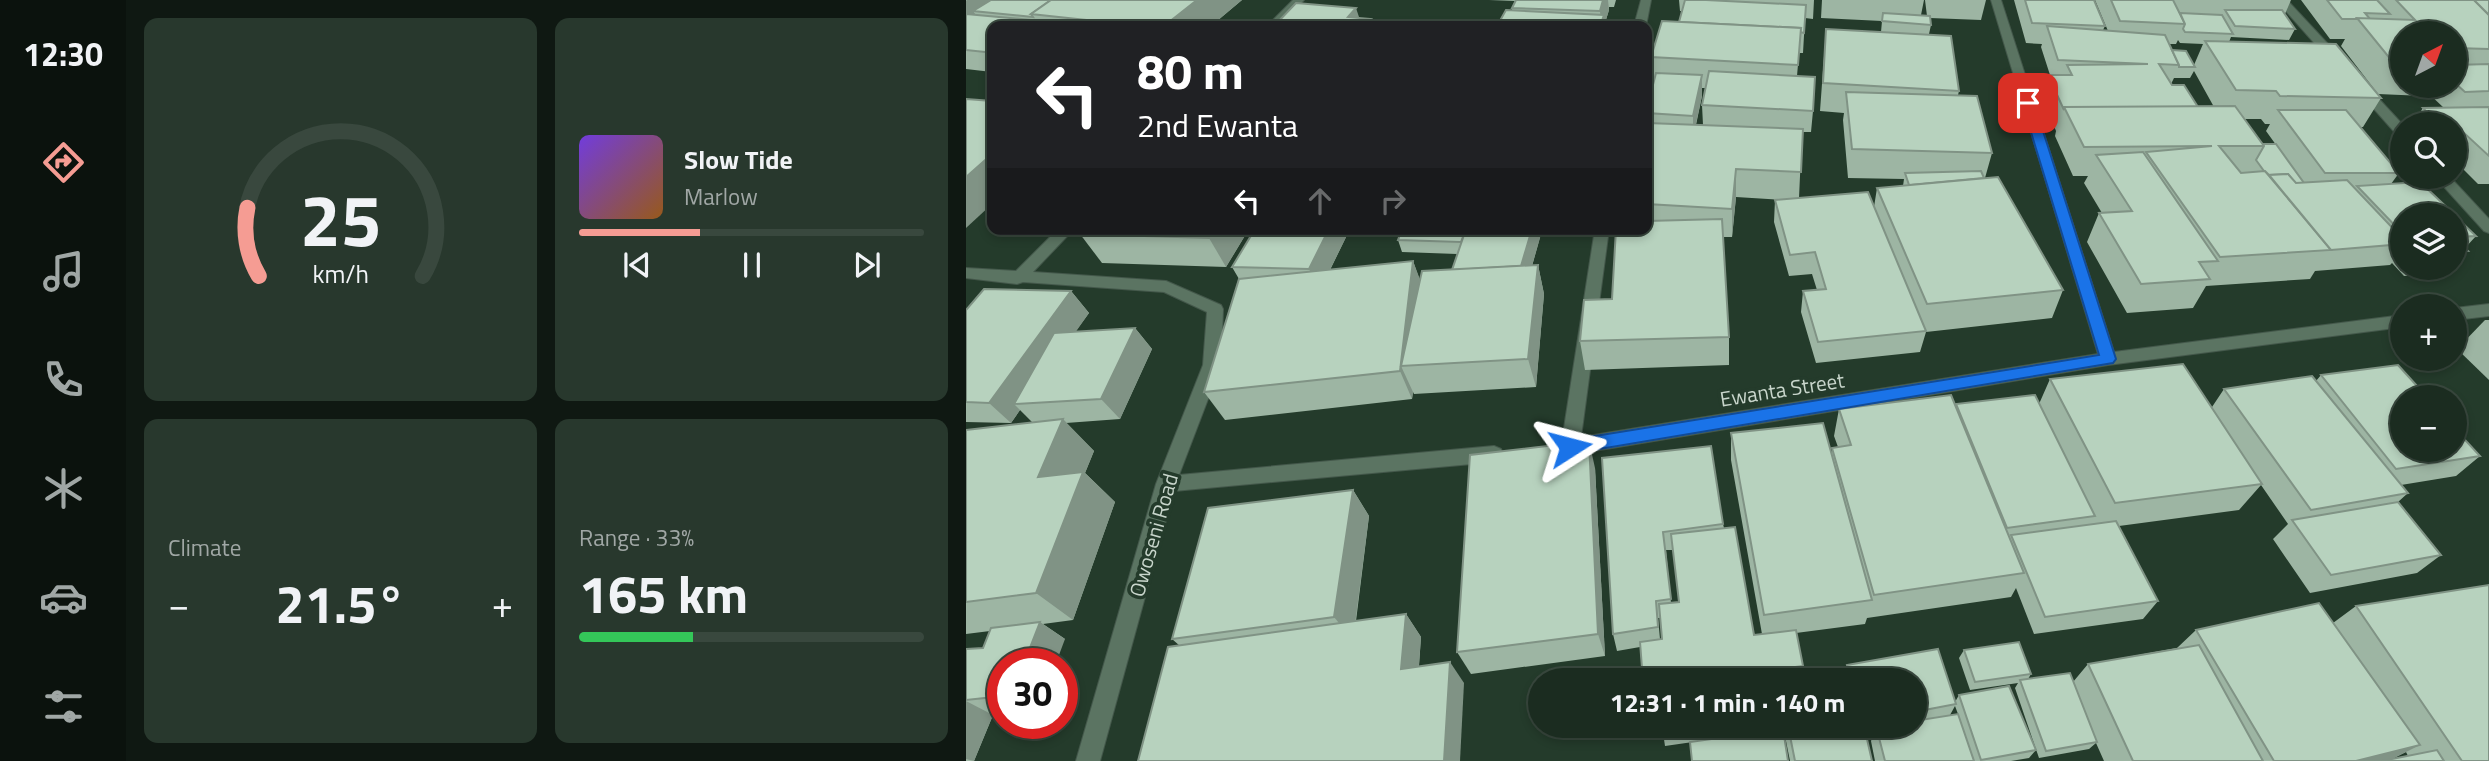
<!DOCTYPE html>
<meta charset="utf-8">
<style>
:root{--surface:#1b2c20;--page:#28382d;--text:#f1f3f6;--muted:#a0a7a5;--line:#39483e;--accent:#f59c93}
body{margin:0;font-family:"Titillium Web",sans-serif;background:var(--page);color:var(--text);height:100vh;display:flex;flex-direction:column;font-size:26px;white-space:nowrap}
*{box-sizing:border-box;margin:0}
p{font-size:23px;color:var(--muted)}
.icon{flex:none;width:38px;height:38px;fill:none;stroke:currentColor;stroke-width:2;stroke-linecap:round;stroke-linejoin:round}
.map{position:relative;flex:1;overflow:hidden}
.details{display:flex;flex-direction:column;gap:18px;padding:18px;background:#0f1812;width:840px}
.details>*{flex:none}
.top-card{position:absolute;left:21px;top:21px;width:665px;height:214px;border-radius:14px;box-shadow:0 4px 10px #0003,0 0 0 2px var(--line);background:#202124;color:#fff;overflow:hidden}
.needle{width:46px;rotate:41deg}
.controls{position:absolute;left:1424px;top:21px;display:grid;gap:14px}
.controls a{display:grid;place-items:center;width:77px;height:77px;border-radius:50%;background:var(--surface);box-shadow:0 4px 10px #0003,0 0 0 2px var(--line);font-size:35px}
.speed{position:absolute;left:21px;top:648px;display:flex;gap:14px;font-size:35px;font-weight:700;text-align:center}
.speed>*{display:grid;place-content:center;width:91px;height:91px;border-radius:50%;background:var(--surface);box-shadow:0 4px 10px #0003,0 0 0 2px var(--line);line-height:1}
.speed .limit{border:10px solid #d22;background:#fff;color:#111}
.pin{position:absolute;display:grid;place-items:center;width:60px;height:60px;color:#fff;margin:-30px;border-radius:14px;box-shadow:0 4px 10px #0006}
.me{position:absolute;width:77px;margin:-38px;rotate:81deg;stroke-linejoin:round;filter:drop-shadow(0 0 5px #0008)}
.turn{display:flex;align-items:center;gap:24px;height:147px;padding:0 35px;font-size:32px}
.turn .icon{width:91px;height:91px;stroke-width:2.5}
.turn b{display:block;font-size:49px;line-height:60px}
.lanes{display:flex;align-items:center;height:66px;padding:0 35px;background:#0003;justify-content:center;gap:35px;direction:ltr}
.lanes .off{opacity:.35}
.big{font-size:52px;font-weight:700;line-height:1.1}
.details .widget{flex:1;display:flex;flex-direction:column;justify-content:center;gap:10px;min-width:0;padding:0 24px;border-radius:14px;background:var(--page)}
.details .dial{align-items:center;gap:0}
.dial svg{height:182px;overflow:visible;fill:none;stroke:var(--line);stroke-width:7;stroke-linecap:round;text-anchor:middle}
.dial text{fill:var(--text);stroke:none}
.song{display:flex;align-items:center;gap:21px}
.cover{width:84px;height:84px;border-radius:10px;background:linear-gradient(135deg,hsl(260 70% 55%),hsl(30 70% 35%))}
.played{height:7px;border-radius:4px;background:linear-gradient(90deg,var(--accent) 35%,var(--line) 35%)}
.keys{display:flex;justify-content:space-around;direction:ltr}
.heat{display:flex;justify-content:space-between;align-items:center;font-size:38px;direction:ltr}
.charge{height:10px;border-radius:5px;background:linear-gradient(90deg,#34c759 33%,var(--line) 0)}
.details .tiles{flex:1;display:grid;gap:18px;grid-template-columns:repeat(2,1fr)}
.trip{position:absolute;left:562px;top:668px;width:399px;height:70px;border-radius:35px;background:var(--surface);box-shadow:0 4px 10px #0003,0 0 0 2px var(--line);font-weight:700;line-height:70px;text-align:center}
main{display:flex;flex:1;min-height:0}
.tabs{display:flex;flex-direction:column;width:126px;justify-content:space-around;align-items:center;background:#0b120d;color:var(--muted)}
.tabs .icon{width:49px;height:49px}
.tabs .current{color:var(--accent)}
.tabs b{font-size:32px;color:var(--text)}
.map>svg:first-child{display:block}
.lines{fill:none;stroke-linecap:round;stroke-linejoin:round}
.minor-casing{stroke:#44584b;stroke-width:2}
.minor{fill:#5b7462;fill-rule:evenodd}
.wall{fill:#9db5a3;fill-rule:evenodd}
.shaded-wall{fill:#809385}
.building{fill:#b7d2be;stroke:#809385;stroke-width:2}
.route{fill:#1a73e8;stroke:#114b97;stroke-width:2}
.labels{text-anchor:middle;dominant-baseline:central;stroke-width:7;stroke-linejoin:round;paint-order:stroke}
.street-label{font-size:21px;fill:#c8d5cb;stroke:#243b2b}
</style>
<main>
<nav class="tabs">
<b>12:30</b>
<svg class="icon current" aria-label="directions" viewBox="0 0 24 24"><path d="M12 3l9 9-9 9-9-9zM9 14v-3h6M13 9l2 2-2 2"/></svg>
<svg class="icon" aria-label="music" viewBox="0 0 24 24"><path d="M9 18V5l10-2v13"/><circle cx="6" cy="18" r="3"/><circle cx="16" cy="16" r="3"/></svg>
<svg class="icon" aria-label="phone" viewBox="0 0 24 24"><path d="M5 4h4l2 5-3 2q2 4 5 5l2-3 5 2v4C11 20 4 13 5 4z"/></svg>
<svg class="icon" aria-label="climate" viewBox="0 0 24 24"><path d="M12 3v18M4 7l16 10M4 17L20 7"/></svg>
<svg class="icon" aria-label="car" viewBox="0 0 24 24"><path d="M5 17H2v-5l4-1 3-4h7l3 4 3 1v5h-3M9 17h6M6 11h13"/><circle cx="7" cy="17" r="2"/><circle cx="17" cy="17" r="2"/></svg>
<svg class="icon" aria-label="filters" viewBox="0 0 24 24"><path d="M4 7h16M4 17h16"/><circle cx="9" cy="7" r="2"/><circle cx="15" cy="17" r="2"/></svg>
</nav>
<section class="details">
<div class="tiles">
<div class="widget dial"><svg viewBox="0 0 100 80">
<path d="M14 69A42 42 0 1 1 86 69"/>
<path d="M14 69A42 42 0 0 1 9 39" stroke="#f59c93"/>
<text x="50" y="56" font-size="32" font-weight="700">25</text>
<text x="50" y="72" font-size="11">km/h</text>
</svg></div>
<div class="widget">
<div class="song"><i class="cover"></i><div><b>Slow Tide</b><p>Marlow</p></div></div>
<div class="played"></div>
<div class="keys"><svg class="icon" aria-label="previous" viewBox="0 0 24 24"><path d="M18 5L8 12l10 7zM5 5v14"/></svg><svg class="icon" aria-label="pause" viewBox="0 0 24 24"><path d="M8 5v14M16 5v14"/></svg><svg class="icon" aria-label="next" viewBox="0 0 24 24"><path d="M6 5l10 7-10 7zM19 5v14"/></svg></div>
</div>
<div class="widget"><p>Climate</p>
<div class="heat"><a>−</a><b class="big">21.5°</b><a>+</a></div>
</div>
<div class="widget"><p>Range · 33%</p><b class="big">165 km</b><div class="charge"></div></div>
</div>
</section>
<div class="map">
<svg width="1523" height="761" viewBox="0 0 1523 761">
<rect width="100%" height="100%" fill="#243b2b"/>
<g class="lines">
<defs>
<g id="minor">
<polygon points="327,0 338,0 313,26 301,26"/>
<polygon points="675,0 685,0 680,26 668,26"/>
<polygon points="1025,0 1035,0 1148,352 1437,315 1437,327 1142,365 604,455 594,452 592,447 596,441 629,229 643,229 615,437 1132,354"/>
<polygon points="1310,0 1321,0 1375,58 1375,64 1367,64"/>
<polygon points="1397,85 1401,86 1437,125 1437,137 1432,136 1393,92 1393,86"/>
<polygon points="1469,177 1484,177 1523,219 1523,233 1518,231"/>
<polygon points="92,229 108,229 67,272 200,281 255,305 257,309 255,365 213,475 528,446 535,449 537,454 535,459 528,462 208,491 134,761 110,761 190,484 237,365 241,312 198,292 57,282 51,284 0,278 0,268 50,271"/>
<polygon points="1523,304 1523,316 1489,320 1489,308"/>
</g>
</defs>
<!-- minor casing -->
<use href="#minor" class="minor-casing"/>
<!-- minor -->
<use href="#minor" class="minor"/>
</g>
<!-- wall -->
<g class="wall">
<polygon points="0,0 276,0 245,26 26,26 26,72 0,69"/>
<polygon points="523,0 650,0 648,7 643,7 643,10 639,23 546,10 546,8 549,1"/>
<path d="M713 0H848L847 19 839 18 837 53H833L831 76 847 111 845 132H836L833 198 908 207 911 188 937 186 938 179 882 178 877 120 878 113 854 111 860 29 915 32 916 21 855 18 856 0H958L955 15 961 16 959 0H1020L1015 20 964 18 965 25 963 34 993 91 992 95 1026 153 1019 178 1097 290 1086 318 960 332 954 352 850 363 835 312 837 291 851 290 846 274 823 276 808 222 809 200H818L770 197 766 237H757L763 337V365L619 370 614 341 646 299 681 229V108L687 83 685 57 713 22 716 11H714ZM736 88H740L736 105 737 125H730L736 96Z"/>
<path d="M1048 0H1128L1139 26 1137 30 1142 31 1129 0H1325L1319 14 1329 29 1323 40 1265 37 1263 42 1415 98 1397 127H1394L1433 173 1425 184 1437 215V268H1487L1483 273 1438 276 1426 263 1424 265 1349 271 1344 279 1240 286 1227 308 1161 313 1121 242 1133 213H1136L1118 183 1122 176H1107L1089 136 1090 131 1076 96 1082 75H1084L1075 47 1076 44 1060 43ZM1212 40 1214 43 1237 44 1228 65 1206 50 1203 44H1210ZM1228 71 1248 107H1232L1205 84 1208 78H1224ZM1278 119H1295L1299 124H1304L1300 131 1323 163 1297 144Z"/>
<path d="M1335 0H1523V184H1512L1489 161V124H1446L1457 108H1478L1461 92 1458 96 1412 94 1375 46 1379 39H1364ZM1437 33H1489V86H1437Z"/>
<polygon points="1489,216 1510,236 1499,248 1502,251 1489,266"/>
<polygon points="283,229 260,267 136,263 114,234"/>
<polygon points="384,229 364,270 447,261 454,281 486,270 491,254 436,252 432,240 436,229 585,229 585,232 575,232 575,234 566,266 572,265 578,294 570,387 448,394 447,392 446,399 259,420 238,392 273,279 266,267"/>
<polygon points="105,291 123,313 109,332 169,328 186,349 154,419 100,423 128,451 119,473 149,502 107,620 77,624 99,639 37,663 37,714 27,715 8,761 0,761 0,649 17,648 24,631 0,634 0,430 67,423 54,410 45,423 0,422 0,310"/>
<polygon points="1519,320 1523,320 1523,380 1491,349"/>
<path d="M1355 375 1514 456 1490 476 1435 485 1442 493 1432 502 1475 555 1451 573 1344 593 1307 539 1322 524 1295 485 1273 510 1153 526 1192 601 1177 619 1068 634 1050 588 1045 597 901 618 899 624 830 633 837 666 835 681H677L674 647 651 651 647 634 636 458 757 524 758 528 788 635 796 634 765 460V433L866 453V448L872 447 868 436 873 409 989 406 990 404H1073L1084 379 1246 407 1258 389 1350 381ZM700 550H707L713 602 705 603ZM692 618H695L696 639H694Z"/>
<polygon points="629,468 639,656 505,674 491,652"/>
<polygon points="387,490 403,516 390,621 440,614 455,637 453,666 498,683 214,646 206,639"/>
<path d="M1390 606 1523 761H1138L1130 743 1123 749 1073 758 1049 688 1052 683 1004 690 993 658 998 650 1065 674 1062 679 1107 682 1122 664 1211 648 1230 630 1367 623ZM1440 752 1442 756 1426 759Z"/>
<path d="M972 649 989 702 993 695 1043 686 1070 750 1063 758 1045 761H1008L1004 750 1008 761H909L905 741 908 733 900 735 906 761H824L819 736 821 726H948V681H877L881 665ZM989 706 992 714 984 715Z"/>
<polygon points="696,726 819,726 818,729 699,746"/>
</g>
<!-- shaded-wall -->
<g class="shaded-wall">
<polygon points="1,0 45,0 7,11 14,21 0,29 0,1"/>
<polygon points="231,0 276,0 245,26 198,26"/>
<polygon points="637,0 642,0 643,10 639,23 639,26 634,26 635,23 634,11"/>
<polygon points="390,8 396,26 382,17"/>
<polygon points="405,19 408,26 399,26"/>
<polygon points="65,20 68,26 56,26"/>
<polygon points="26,47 26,62 19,52"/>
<polygon points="736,75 736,96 727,137 727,116"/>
<polygon points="26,154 26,204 0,228 0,177"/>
<polygon points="770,169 770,197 766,237 766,209"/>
<polygon points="248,229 283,229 260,267 243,238"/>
<polygon points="363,229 384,229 354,290 343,269"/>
<polygon points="566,229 574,229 575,234 558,294 553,273"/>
<polygon points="447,261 458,290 435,366 447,392 446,399 434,371"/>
<polygon points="572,265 578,294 570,387 562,359"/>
<polygon points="105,291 123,313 59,404 48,404 54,410 45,423 23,403"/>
<polygon points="169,328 186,349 154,419 135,399"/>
<polygon points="97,419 128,451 119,473 149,502 107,620 70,593 72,477"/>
<polygon points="623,441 629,468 639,656 632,634"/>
<polygon points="387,490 403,516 387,640 368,617"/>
<polygon points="440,614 455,637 451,690 435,669"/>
<polygon points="74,622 99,639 90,663 58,663"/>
<polygon points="484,662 498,683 494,761 478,761"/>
<polygon points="0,701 27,715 8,761 0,759"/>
<polygon points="1454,745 1422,761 1390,761"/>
</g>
<!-- building -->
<g class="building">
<polygon points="25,0 85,0 65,14 67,17 7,11"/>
<polygon points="85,0 231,0 198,26 176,26 65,14"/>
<polygon points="550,0 637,0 634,11 546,8"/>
<polygon points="719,0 740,0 840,5 838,33 834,32 835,28 713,22"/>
<polygon points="1059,0 1128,0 1139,26 1066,23"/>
<polygon points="1145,0 1207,0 1219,24 1154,21"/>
<polygon points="1361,0 1411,0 1424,14 1399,13 1404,19 1376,19"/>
<polygon points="1430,0 1508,0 1523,15 1523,49 1489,48 1489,33 1437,33 1437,66 1430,66 1391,18 1449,20"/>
<polygon points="1508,0 1523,0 1523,15"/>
<polygon points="330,3 390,8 382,17 405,19 399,26 308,26"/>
<polygon points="540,10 638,15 634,26 531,26"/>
<polygon points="1259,10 1316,10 1329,29 1269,26"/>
<polygon points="917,13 964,16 965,25 916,21"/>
<polygon points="1214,13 1256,15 1267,34 1219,32 1217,29 1219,24"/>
<polygon points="0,14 65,20 56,26 26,26 26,47 19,52 0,50"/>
<polygon points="696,21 835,28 832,65 685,57"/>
<polygon points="1081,26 1199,35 1213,65 1193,64 1206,85 1218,85 1232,107 1098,107 1098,110 1082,75 1106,75 1101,65 1182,64 1092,60"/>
<polygon points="860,29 985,36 993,91 857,83"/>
<polygon points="1239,41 1370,44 1415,98 1314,96 1310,91 1270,90"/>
<polygon points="1206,50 1220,51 1229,67 1213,67 1213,65"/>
<polygon points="1523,64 1523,91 1499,92 1489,83 1489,65"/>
<polygon points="743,71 849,77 847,111 736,105"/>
<polygon points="690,73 736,75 727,116 681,113 681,108"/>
<polygon points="880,92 1011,96 1026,153 886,149"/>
<polygon points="0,99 26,101 26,154 0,177"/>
<polygon points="1269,106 1298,146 1253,146 1275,173 1299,171 1365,250 1254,257 1180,152 1246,146 1118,147 1098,107"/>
<polygon points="1523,107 1523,156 1484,120 1468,120 1457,108"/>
<polygon points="1312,110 1380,110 1433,173 1359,173"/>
<polygon points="681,123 837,129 835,172 770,169 766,209 681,204"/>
<polygon points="1297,144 1310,144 1338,183 1329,183 1322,174 1303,175 1299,171 1298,171 1290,160 1298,146"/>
<polygon points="1177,152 1252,261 1233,262 1244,279 1175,284 1133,213 1166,211 1130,155"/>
<polygon points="1015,171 1018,178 943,185 939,173"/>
<polygon points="1322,174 1330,183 1381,180 1437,239 1437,244 1365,250 1303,175"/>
<polygon points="1032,177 1097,290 961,304 911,188"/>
<polygon points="1454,182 1489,215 1437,215 1437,234 1391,186"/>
<polygon points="902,192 960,331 852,342 837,291 860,289 849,252 824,255 809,200"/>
<polygon points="1489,216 1510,236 1489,237"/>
<polygon points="756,219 763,337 614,341 618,300 646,299 650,229 681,229 681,221"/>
<polygon points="118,229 248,229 243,238 114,234"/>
<polygon points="289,229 363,229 343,269 266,267"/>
<polygon points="436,229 500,229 495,242 432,240"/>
<polygon points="500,229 566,229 555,266 486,270"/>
<polygon points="1489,239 1502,251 1489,252"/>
<polygon points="447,261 434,371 238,392 273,279"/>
<polygon points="572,265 562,359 435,366 456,271"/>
<polygon points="18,289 105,291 23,403 0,402 0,310"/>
<polygon points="169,328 135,399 48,404 88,333"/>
<polygon points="1217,364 1296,484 1149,503 1084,379"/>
<polygon points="1432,365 1461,397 1437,397 1437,450 1489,450 1489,429 1514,456 1430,469 1355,375"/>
<polygon points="1346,376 1442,493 1345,510 1258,389"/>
<polygon points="985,395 1058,573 908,595 866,448 885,445 873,409"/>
<polygon points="1069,395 1129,516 1041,528 990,404"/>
<polygon points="97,419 72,477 117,472 70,593 0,602 0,430"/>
<polygon points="857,423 906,600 798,615 765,433"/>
<polygon points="623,441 632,634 491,652 504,455"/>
<polygon points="745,446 757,524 697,532 705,599 690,601 692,627 647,634 636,458"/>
<polygon points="387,490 368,617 206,639 242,508"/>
<polygon points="1432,502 1475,555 1365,575 1326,520"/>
<polygon points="1150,521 1192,601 1079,617 1045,535"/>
<polygon points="769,527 788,635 830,630 837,666 723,681 677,681 674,642 696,639 693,604 713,602 705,534"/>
<polygon points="1523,585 1523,761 1496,761 1390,606"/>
<polygon points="1353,603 1454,745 1390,761 1308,761 1230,630"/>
<polygon points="440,614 435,669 484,662 478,761 172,761 202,647"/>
<polygon points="74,622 58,663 37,663 37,696 0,700 0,649 17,648 25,628"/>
<polygon points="1053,642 1065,674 1009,682 998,650"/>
<polygon points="1233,645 1297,761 1167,761 1122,664"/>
<polygon points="972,649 990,704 948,712 948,681 886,681 881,665"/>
<polygon points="1104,673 1131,742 1080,751 1054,680"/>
<polygon points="812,674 814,681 759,681"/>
<polygon points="1043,686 1070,750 1015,760 993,695"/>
<polygon points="992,714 1008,761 919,761 910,726 948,726 948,721"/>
<polygon points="696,726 737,726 697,732"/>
<polygon points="822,726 898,726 906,761 829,761"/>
<polygon points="817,729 822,761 726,761 724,742"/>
<polygon points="1471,750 1478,761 1416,761"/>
</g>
<!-- route -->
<polygon class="route" points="1062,99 1068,103 1150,359 1147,363 604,454 598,451 596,447 598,442 604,440 1133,355 1056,103"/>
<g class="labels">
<!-- street labels -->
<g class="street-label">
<text transform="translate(816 389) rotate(-9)">Ewanta Street</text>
<text transform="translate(187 535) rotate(-74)">Owoseni Road</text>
</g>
</g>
</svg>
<div class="controls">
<a><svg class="needle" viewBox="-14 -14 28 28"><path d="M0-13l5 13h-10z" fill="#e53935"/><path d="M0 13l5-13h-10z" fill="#a0a7a5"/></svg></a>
<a><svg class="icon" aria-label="search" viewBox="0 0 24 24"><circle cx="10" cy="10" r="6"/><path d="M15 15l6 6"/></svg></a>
<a><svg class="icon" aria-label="layers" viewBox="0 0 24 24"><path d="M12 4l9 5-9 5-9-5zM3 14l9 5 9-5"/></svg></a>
<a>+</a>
<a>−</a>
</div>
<div class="speed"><div class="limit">30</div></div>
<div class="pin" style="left:1062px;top:103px;background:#d93025"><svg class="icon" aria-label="arrive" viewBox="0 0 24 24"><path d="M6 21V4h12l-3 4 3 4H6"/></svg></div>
<svg class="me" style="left:604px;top:447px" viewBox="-20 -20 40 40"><path d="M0-17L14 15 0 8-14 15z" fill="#1a73e8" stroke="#fff" stroke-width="4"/></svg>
<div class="trip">12:31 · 1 min · 140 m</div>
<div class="top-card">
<div class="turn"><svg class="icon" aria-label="left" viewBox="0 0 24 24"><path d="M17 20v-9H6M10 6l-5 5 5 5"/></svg><div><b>80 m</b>2nd Ewanta</div></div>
<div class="lanes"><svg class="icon" aria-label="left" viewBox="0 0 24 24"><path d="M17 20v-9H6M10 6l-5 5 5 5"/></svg><svg class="icon off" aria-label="ahead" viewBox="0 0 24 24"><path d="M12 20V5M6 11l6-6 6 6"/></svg><svg class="icon off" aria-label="right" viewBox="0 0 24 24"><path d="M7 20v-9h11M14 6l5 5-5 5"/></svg></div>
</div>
</div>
</main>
